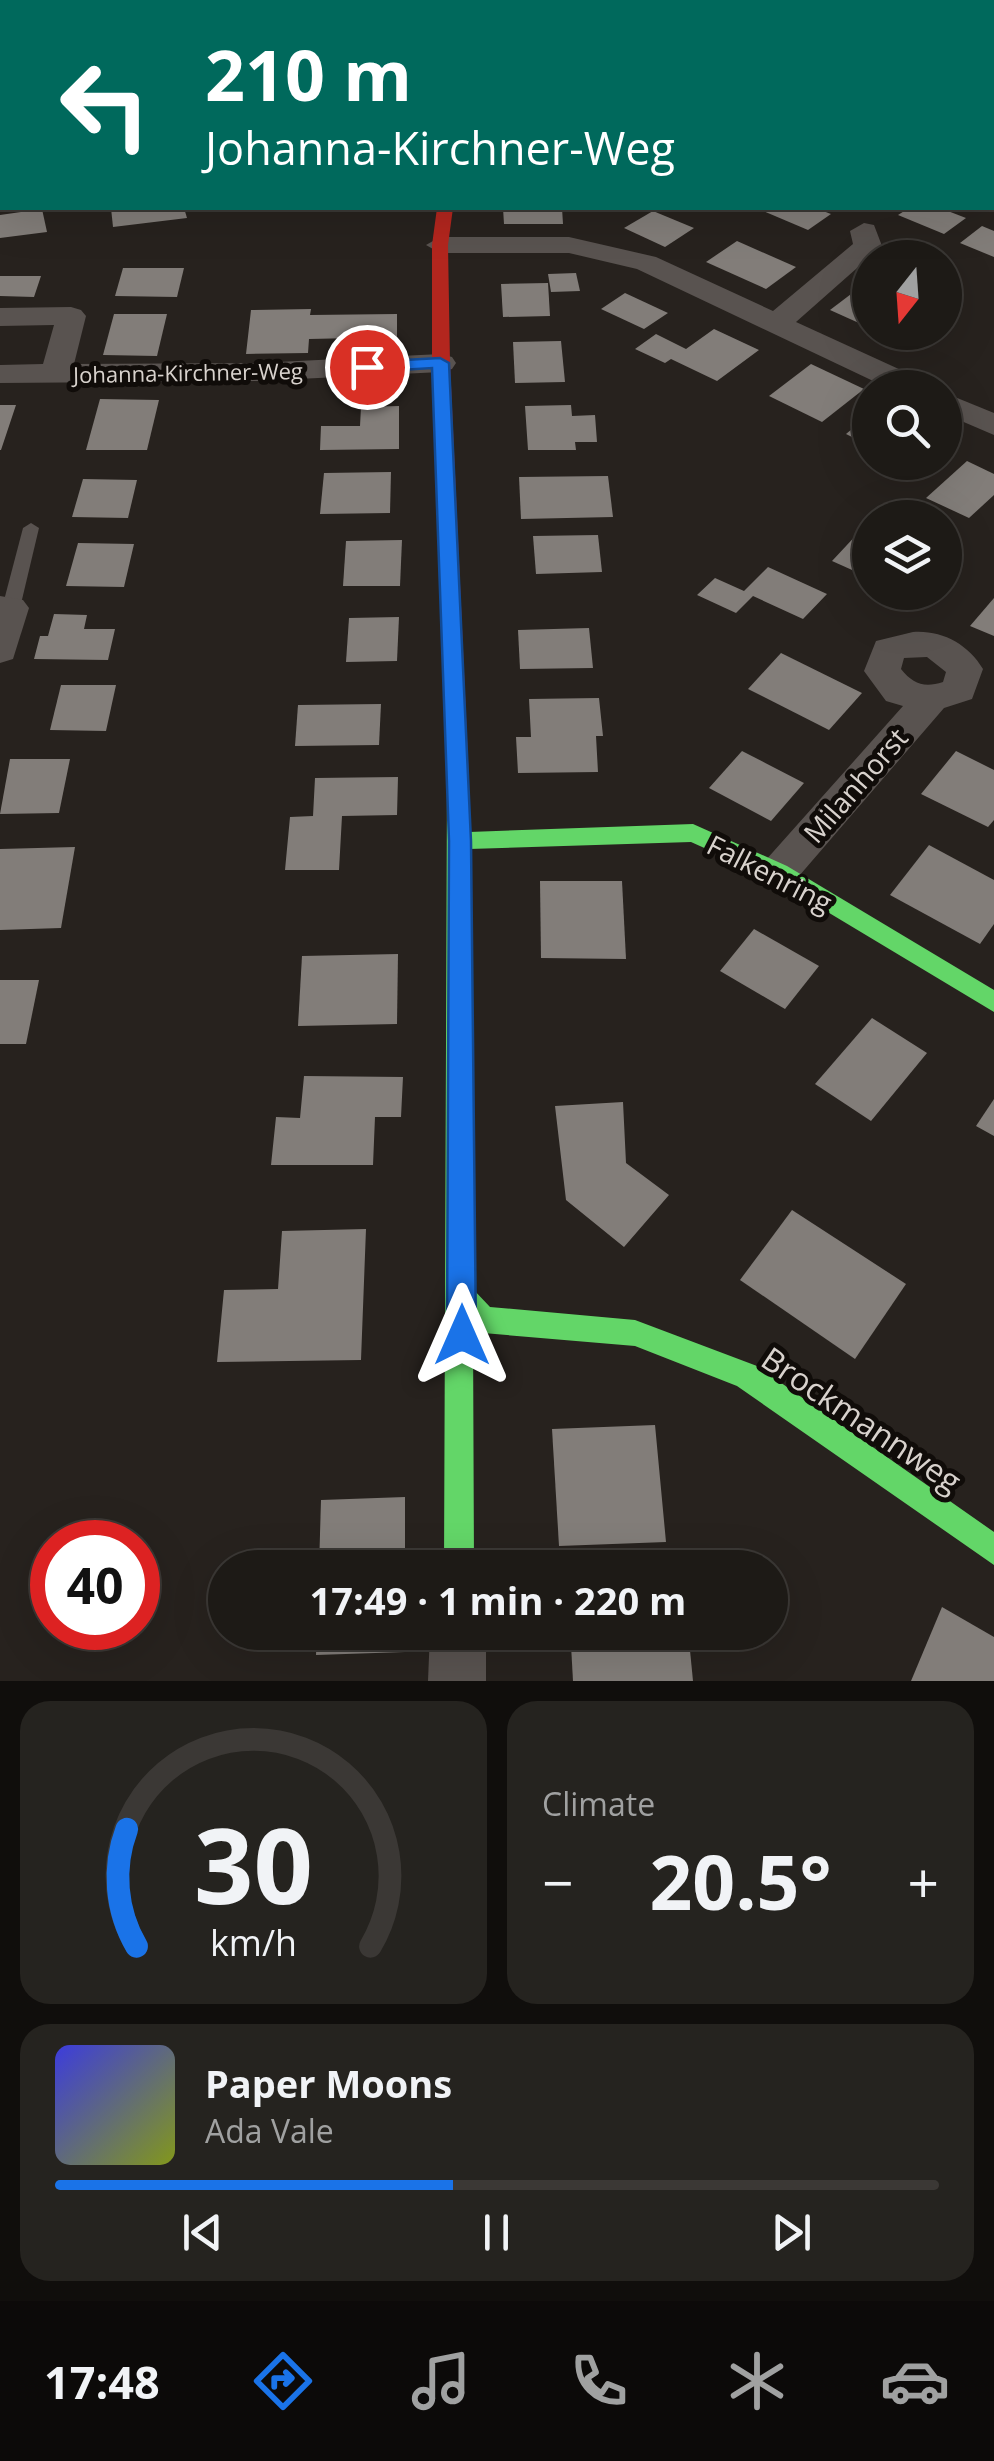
<!DOCTYPE html>
<meta charset="utf-8">
<style>
:root{--surface:#1d1a16;--page:#25231f;--text:#f1f3f6;--muted:#a0a1a1;--line:#3b3835;--accent:#1a73e8}
body{margin:0;font-family:"Open Sans",sans-serif;background:var(--page);color:var(--text);height:100vh;display:flex;flex-direction:column;font-size:38px;white-space:nowrap}
*{box-sizing:border-box;margin:0}
p{font-size:32px;color:var(--muted)}
.icon{flex:none;width:55px;height:55px;fill:none;stroke:currentColor;stroke-width:2;stroke-linecap:round;stroke-linejoin:round}
.map{position:relative;height:1681px;overflow:hidden}
.panel{display:flex;flex-direction:column;gap:20px;padding:20px;background:#100e0c;flex:1}
.panel>*{flex:none}
.top-card{position:absolute;left:0px;top:0px;width:995px;height:210px;box-shadow:0 10px 40px #0002,0 0 0 2px var(--line);background:#00695c;color:#fff;overflow:hidden}
.needle{width:65px;rotate:197deg}
.fabs{position:absolute;left:852px;top:240px;display:grid;gap:20px}
.fabs a{display:grid;place-items:center;width:110px;height:110px;border-radius:50%;background:var(--surface);box-shadow:0 10px 40px #0002,0 0 0 2px var(--line);font-size:50px}
.speed{position:absolute;left:30px;top:1520px;display:flex;gap:20px;font-size:50px;font-weight:700;text-align:center}
.speed>*{display:grid;place-content:center;width:130px;height:130px;border-radius:50%;background:var(--surface);box-shadow:0 10px 40px #0002,0 0 0 2px var(--line);line-height:1}
.speed .limit{border:15px solid #d22;background:#fff;color:#111}
.pin{position:absolute;display:grid;place-items:center;width:85px;height:85px;color:#fff;margin:-42px;border:5px solid #fff;border-radius:50%;box-shadow:0 2px 10px #0007}
.me{position:absolute;width:110px;margin:-55px;rotate:0deg;stroke-linejoin:round;filter:drop-shadow(0 0 8px #0008)}
.turn{display:flex;align-items:center;gap:35px;height:210px;padding:0 40px;font-size:45px}
.turn .icon{width:130px;height:130px;stroke-width:2.5}
.turn b{display:block;font-size:70px;line-height:85px}
.big{font-size:75px;font-weight:700;line-height:1.1}
.panel .tile{flex:1;display:flex;flex-direction:column;justify-content:center;gap:15px;min-width:0;padding:0 35px;border-radius:30px;background:var(--page)}
.panel .dial{align-items:center;gap:0}
.dial svg{height:260px;overflow:visible;fill:none;stroke:var(--line);stroke-width:7;stroke-linecap:round;text-anchor:middle}
.dial text{fill:var(--text);stroke:none}
.song{display:flex;align-items:center;gap:30px}
.cover{width:120px;height:120px;border-radius:15px;background:linear-gradient(135deg,hsl(240 70% 55%),hsl(70 70% 35%))}
.played{height:10px;border-radius:5px;background:linear-gradient(90deg,var(--accent) 45%,var(--line) 45%)}
.keys{display:flex;justify-content:space-around;direction:ltr}
.heat{display:flex;justify-content:space-between;align-items:center;font-size:55px;direction:ltr}
.panel .tiles{flex:1;display:grid;gap:20px;grid-template-columns:1fr 1fr}
.tile:last-child{grid-column:span 2}
.trip{position:absolute;left:208px;top:1550px;width:580px;height:100px;border-radius:50px;background:var(--surface);box-shadow:0 10px 40px #0002,0 0 0 2px var(--line);font-weight:700;line-height:100px;text-align:center}
.tab-bar{display:flex;height:160px;justify-content:space-around;align-items:center;background:#0c0a09;color:var(--muted)}
.tab-bar .icon{width:70px;height:70px}
.tab-bar .on{color:var(--accent)}
.tab-bar b{font-size:45px;color:var(--text)}
.map>svg:first-child{display:block}
.building{fill:#827d79}
.lines{fill:none;stroke-linecap:round;stroke-linejoin:round}
.lane{fill:#595350;fill-rule:evenodd}
.street{fill:#595350;fill-rule:evenodd}
.fast{fill:#63d668;fill-rule:evenodd}
.slow{fill:#ff974d;fill-rule:evenodd}
.jam{fill:#b3261e;fill-rule:evenodd}
.route{fill:#1a73e8;stroke:#114b97;stroke-width:2.5}
.labels{text-anchor:middle;dominant-baseline:central;stroke-width:10;stroke-linejoin:round;paint-order:stroke}
.far-street-label{font-size:22px;fill:#d8d2cd;stroke:#100c09}
.street-label{font-size:28px;fill:#d8d2cd;stroke:#100c09}
.near-street-label{font-size:32px;fill:#d8d2cd;stroke:#100c09}
</style>
<div class="map">
<svg width="994" height="1681" viewBox="0 0 994 1681">
<rect width="100%" height="100%" fill="#27221e"/>
<!-- building -->
<g class="building">
<polygon points="111,208 184,208 187,218 113,227"/>
<polygon points="503,208 562,208 563,224 504,224"/>
<polygon points="756,208 815,208 831,214 808,230"/>
<polygon points="909,208 940,208 966,218 944,234 898,215"/>
<polygon points="42,209 47,232 0,238 0,215"/>
<polygon points="653,211 694,228 665,247 624,228"/>
<polygon points="982,226 994,231 994,257 960,243"/>
<polygon points="737,241 796,267 766,289 706,262"/>
<polygon points="123,268 184,268 177,297 115,296"/>
<polygon points="576,273 580,291 551,292 548,274"/>
<polygon points="0,276 41,276 34,297 0,296"/>
<polygon points="548,283 550,316 503,317 501,284"/>
<polygon points="859,288 870,293 870,328 830,310"/>
<polygon points="625,293 668,313 644,329 601,309"/>
<polygon points="311,309 310,315 397,314 397,355 354,355 355,338 309,339 308,353 246,354 251,310"/>
<polygon points="114,314 167,314 157,356 103,355"/>
<polygon points="714,329 759,350 717,381 671,359 665,363 635,349 656,334 686,349"/>
<polygon points="561,341 565,382 515,383 513,342"/>
<polygon points="811,364 864,389 822,422 769,396"/>
<polygon points="100,399 159,400 147,450 86,450"/>
<polygon points="0,405 16,405 1,450 0,450"/>
<polygon points="571,405 572,416 595,415 597,442 575,442 576,450 528,450 525,406"/>
<polygon points="399,406 399,449 320,450 321,426 360,426 361,407"/>
<polygon points="870,414 870,446 846,434"/>
<polygon points="967,461 994,474 994,495 969,518 926,498"/>
<polygon points="391,472 390,513 320,514 324,473"/>
<polygon points="608,476 613,517 521,519 519,477"/>
<polygon points="83,479 137,480 128,518 72,517"/>
<polygon points="861,530 870,533 870,578 832,561"/>
<polygon points="598,535 602,572 536,574 533,536"/>
<polygon points="402,540 400,586 343,586 346,541"/>
<polygon points="78,543 134,544 124,587 66,586"/>
<polygon points="768,567 827,594 803,619 753,596 736,613 697,595 715,578 744,591"/>
<polygon points="994,598 994,636 970,626"/>
<polygon points="54,614 87,615 84,629 115,629 108,660 34,659 40,636 48,636"/>
<polygon points="399,617 397,661 346,662 349,618"/>
<polygon points="589,628 593,668 520,669 518,630"/>
<polygon points="781,653 862,693 829,730 748,689"/>
<polygon points="61,685 116,685 106,731 50,730"/>
<polygon points="599,698 603,736 596,736 598,772 518,773 516,737 531,737 529,699"/>
<polygon points="381,704 379,745 295,746 298,705"/>
<polygon points="742,751 804,783 771,821 709,788"/>
<polygon points="956,751 994,770 994,820 988,827 921,794"/>
<polygon points="10,759 70,759 59,813 0,814"/>
<polygon points="398,777 397,815 342,816 339,870 285,870 290,817 313,816 315,778"/>
<polygon points="929,845 994,880 994,924 980,944 890,895"/>
<polygon points="75,847 61,928 0,930 0,849"/>
<polygon points="540,881 622,881 626,959 541,958"/>
<polygon points="754,929 819,966 785,1009 720,971"/>
<polygon points="398,954 397,1024 298,1026 302,956"/>
<polygon points="0,980 39,980 26,1044 0,1044"/>
<polygon points="872,1018 927,1053 871,1121 815,1084"/>
<polygon points="304,1076 403,1077 401,1117 375,1117 373,1165 271,1165 276,1117 300,1118"/>
<polygon points="994,1099 994,1136 976,1126"/>
<polygon points="623,1102 626,1163 669,1195 624,1247 566,1200 555,1106"/>
<polygon points="792,1210 906,1284 855,1359 740,1280"/>
<polygon points="366,1229 361,1360 217,1362 224,1290 278,1289 282,1231"/>
<polygon points="655,1425 666,1542 559,1546 552,1429"/>
<polygon points="405,1497 405,1568 319,1568 321,1500"/>
<polygon points="942,1607 994,1637 994,1681 911,1681"/>
<polygon points="317,1632 405,1632 405,1652 316,1655"/>
<polygon points="689,1640 693,1681 573,1681 571,1645"/>
</g>
<g class="lines">
<!-- lane -->
<polygon class="lane" points="31,523 39,528 20,608 11,614 2,608 23,528"/>
<!-- street -->
<g class="street">
<polygon points="440,0 462,0 463,2 440,2"/>
<rect x="992" y="47" width="2" height="14"/>
<rect x="0" y="183" width="2" height="16"/>
<polygon points="864,223 874,225 882,246 796,322 925,381 929,388 888,388 637,269 569,253 440,253 426,245 440,237 569,237 656,257 773,311 853,244 850,231"/>
<polygon points="71,307 81,310 86,316 74,364 257,363 441,354 452,357 456,363 452,369 441,372 257,381 0,383 0,365 43,364 54,325 0,326 0,308"/>
<polygon points="945,393 994,413 994,435 945,414"/>
<polygon points="0,596 23,600 29,608 13,659 0,663"/>
<path d="M913 632C942 630 968 644 983 669L972 699 944 708 793 883 779 888 765 883 759 872 765 861 903 706 886 701 864 671 876 641ZM927 657 946 672 943 682C924 688 913 684 901 669L904 658Z"/>
<polygon points="430,1632 486,1632 486,1681 428,1681"/>
</g>
<!-- fast -->
<polygon class="fast" points="458,774 469,782 469,832 693,824 787,866 994,990 994,1012 771,878 691,842 469,849 472,1288 490,1307 635,1320 757,1366 994,1532 994,1565 737,1386 635,1346 483,1333 473,1329 474,1568 444,1568 447,782"/>
<!-- slow -->
<g class="slow">
<polygon points="541,0 559,0 560,2 542,2"/>
<rect x="992" y="156" width="2" height="9"/>
</g>
<!-- jam -->
<polygon class="jam" points="437,208 453,208 448,245 450,363 469,782 458,790 447,782 432,363 432,245"/>
</g>
<!-- route -->
<polygon class="route" points="440,358 449,363 471,841 476,1335 472,1345 462,1349 451,1345 447,1335 449,841 432,368 367,372 359,367 367,362"/>
<g class="labels">
<!-- far-street labels -->
<g class="far-street-label">
<text transform="translate(188 372) rotate(-1)">Johanna-Kirchner-Weg</text>
</g>
<!-- street labels -->
<g class="street-label">
<text transform="translate(855 785) rotate(-49)">Milanhorst</text>
<text transform="translate(770 873) rotate(27)">Falkenring</text>
</g>
<!-- near-street labels -->
<g class="near-street-label">
<text transform="translate(862 1419) rotate(34)">Brockmannweg</text>
</g>
</g>
</svg>
<div class="fabs">
<a><svg class="needle" viewBox="-14 -14 28 28"><path d="M0-13l5 13h-10z" fill="#e53935"/><path d="M0 13l5-13h-10z" fill="#a0a1a1"/></svg></a>
<a><svg class="icon" aria-label="search" viewBox="0 0 24 24"><circle cx="10" cy="10" r="6"/><path d="M15 15l6 6"/></svg></a>
<a><svg class="icon" aria-label="layers" viewBox="0 0 24 24"><path d="M12 4l9 5-9 5-9-5zM3 14l9 5 9-5"/></svg></a>
</div>
<div class="speed"><div class="limit">40</div></div>
<div class="pin" style="left:367px;top:367px;background:#d93025"><svg class="icon" aria-label="arrive" viewBox="0 0 24 24"><path d="M6 21V4h12l-3 4 3 4H6"/></svg></div>
<svg class="me" style="left:462px;top:1335px" viewBox="-20 -20 40 40"><path d="M0-17L14 15 0 8-14 15z" fill="#1a73e8" stroke="#fff" stroke-width="4"/></svg>
<div class="trip">17:49 · 1 min · 220 m</div>
<div class="top-card">
<div class="turn"><svg class="icon" aria-label="left" viewBox="0 0 24 24"><path d="M17 20v-9H6M10 6l-5 5 5 5"/></svg><div><b>210 m</b>Johanna-Kirchner-Weg</div></div>
</div>
</div>
<section class="panel">
<div class="tiles">
<div class="tile dial"><svg viewBox="0 0 100 80">
<path d="M14 69A42 42 0 1 1 86 69"/>
<path d="M14 69A42 42 0 0 1 11 33" stroke="#1a73e8"/>
<text x="50" y="56" font-size="32" font-weight="700">30</text>
<text x="50" y="72" font-size="11">km/h</text>
</svg></div>
<div class="tile"><p>Climate</p>
<div class="heat"><a>−</a><b class="big">20.5°</b><a>+</a></div>
</div>
<div class="tile">
<div class="song"><i class="cover"></i><div><b>Paper Moons</b><p>Ada Vale</p></div></div>
<div class="played"></div>
<div class="keys"><svg class="icon" aria-label="previous" viewBox="0 0 24 24"><path d="M18 5L8 12l10 7zM5 5v14"/></svg><svg class="icon" aria-label="pause" viewBox="0 0 24 24"><path d="M8 5v14M16 5v14"/></svg><svg class="icon" aria-label="next" viewBox="0 0 24 24"><path d="M6 5l10 7-10 7zM19 5v14"/></svg></div>
</div>
</div>
</section>
<nav class="tab-bar">
<b>17:48</b>
<svg class="icon on" aria-label="directions" viewBox="0 0 24 24"><path d="M12 3l9 9-9 9-9-9zM9 14v-3h6M13 9l2 2-2 2"/></svg>
<svg class="icon" aria-label="music" viewBox="0 0 24 24"><path d="M9 18V5l10-2v13"/><circle cx="6" cy="18" r="3"/><circle cx="16" cy="16" r="3"/></svg>
<svg class="icon" aria-label="phone" viewBox="0 0 24 24"><path d="M5 4h4l2 5-3 2q2 4 5 5l2-3 5 2v4C11 20 4 13 5 4z"/></svg>
<svg class="icon" aria-label="climate" viewBox="0 0 24 24"><path d="M12 3v18M4 7l16 10M4 17L20 7"/></svg>
<svg class="icon" aria-label="car" viewBox="0 0 24 24"><path d="M5 17H2v-5l4-1 3-4h7l3 4 3 1v5h-3M9 17h6M6 11h13"/><circle cx="7" cy="17" r="2"/><circle cx="17" cy="17" r="2"/></svg>
</nav>
